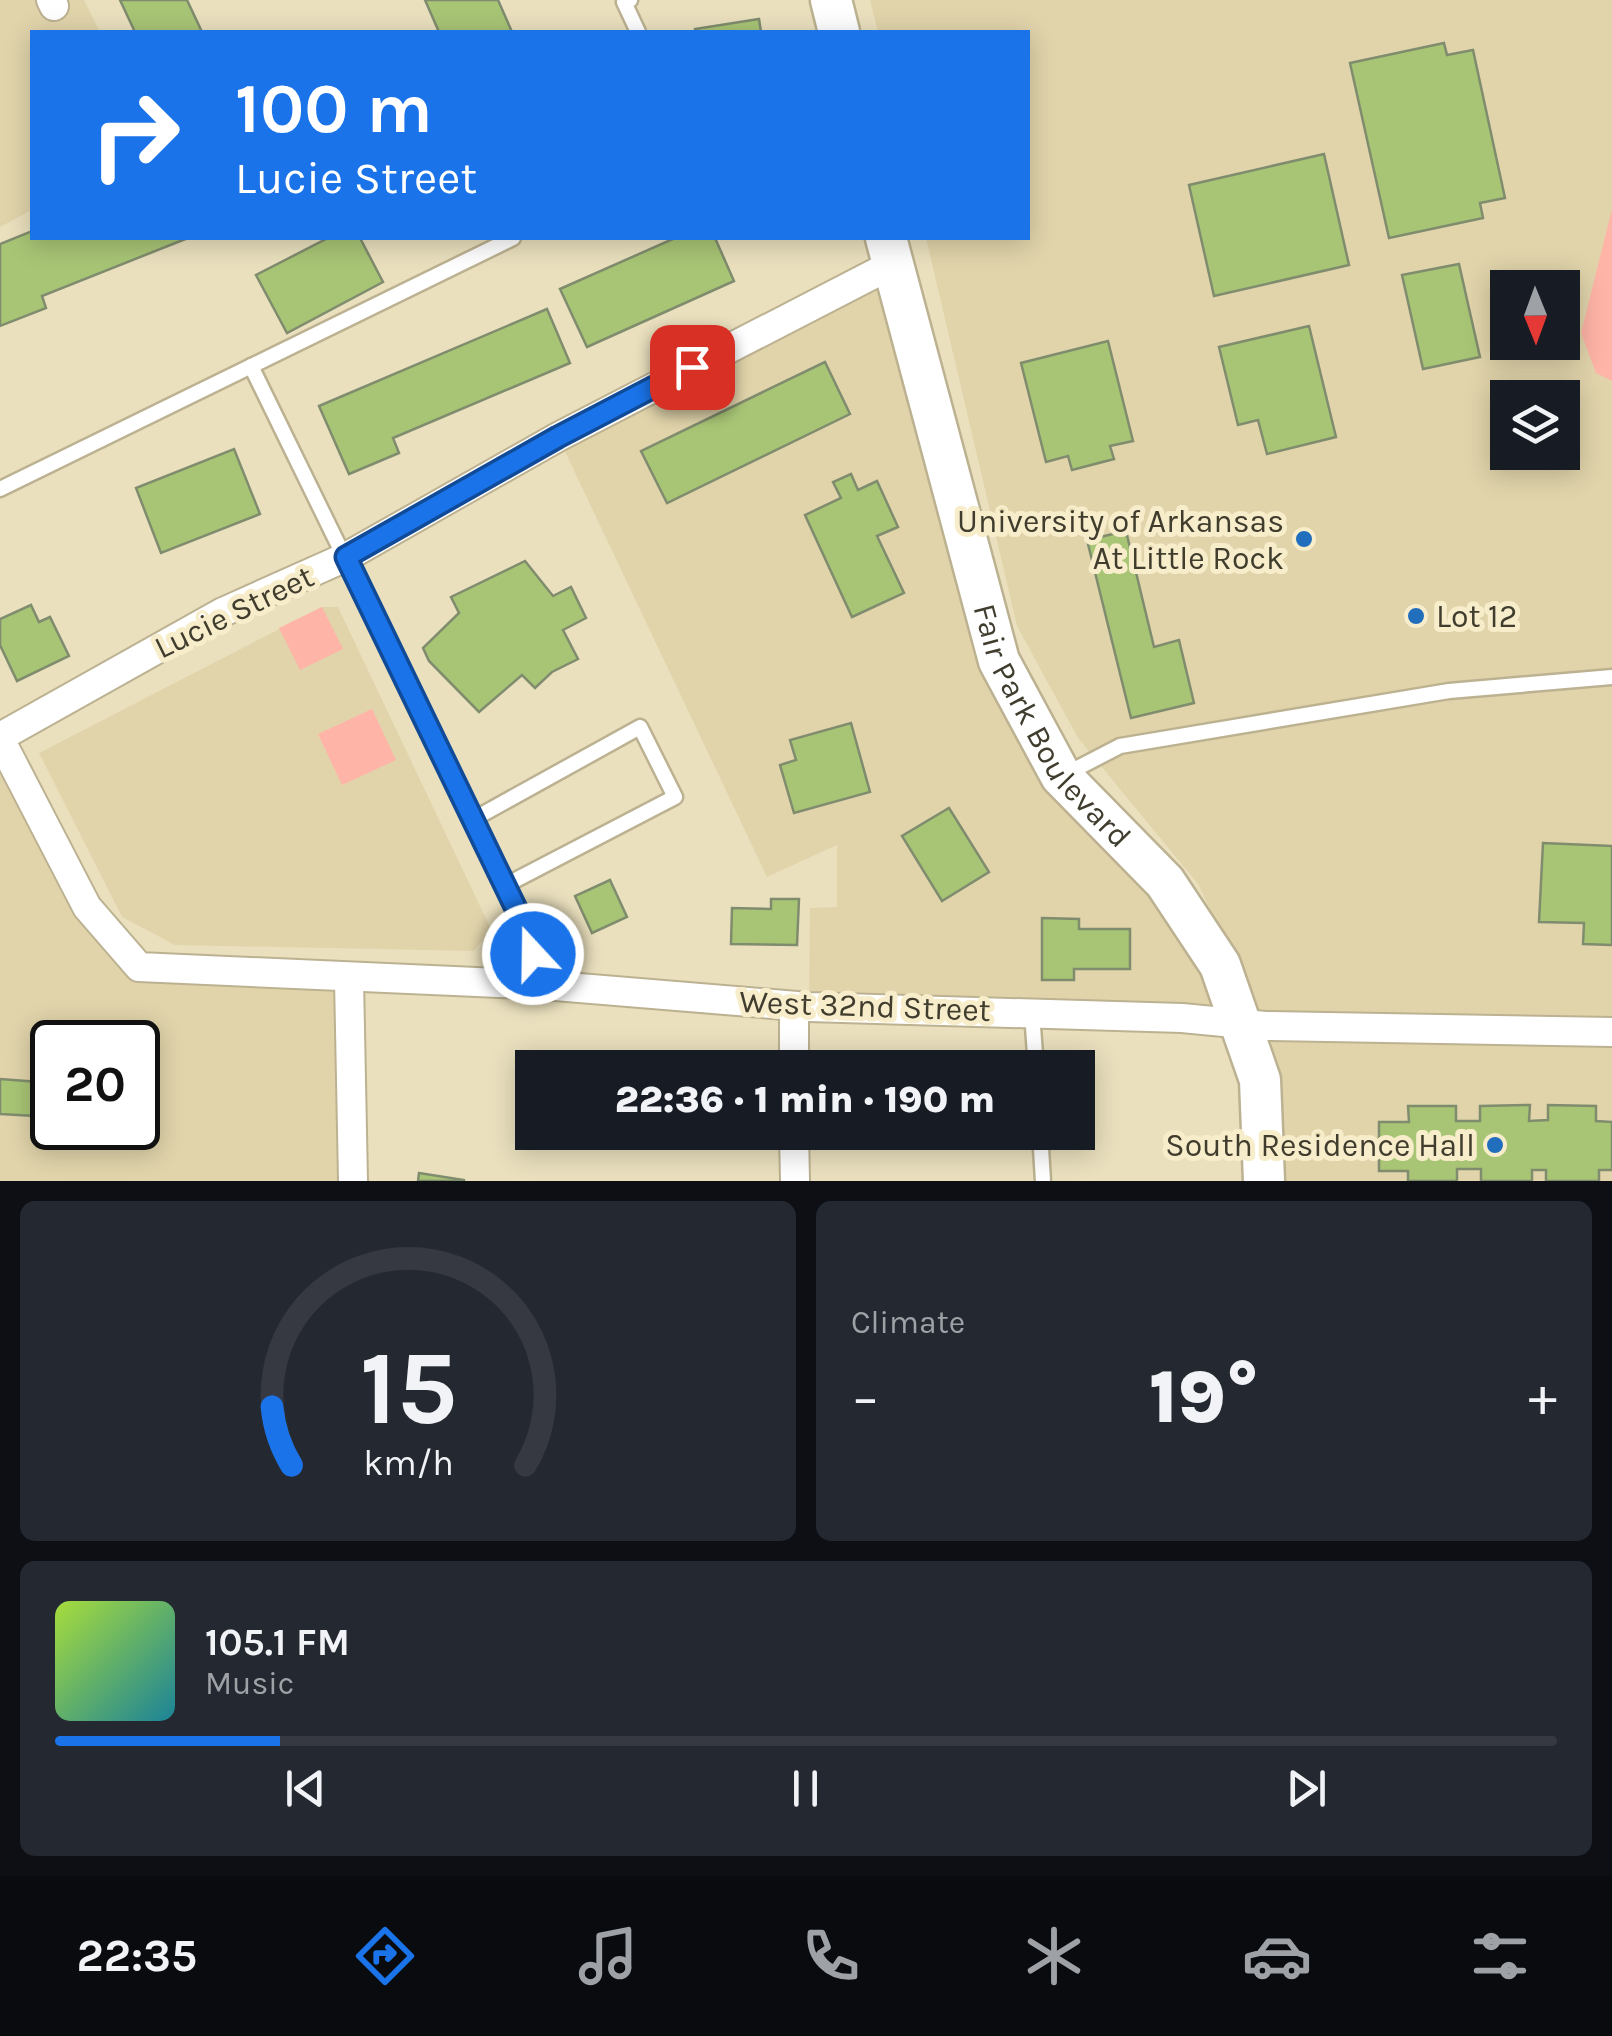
<!DOCTYPE html>
<meta charset="utf-8">
<style>
:root{--surface:#171b24;--page:#242831;--text:#f1f3f6;--muted:#9ea1a6;--line:#363941;--accent:#1a73e8}
body{margin:0;font-family:Karla,sans-serif;background:var(--page);color:var(--text);height:100vh;display:flex;flex-direction:column;font-size:38px;white-space:nowrap}
*{box-sizing:border-box;margin:0}
p{font-size:32px;color:var(--muted)}
.icon{flex:none;width:55px;height:55px;fill:none;stroke:currentColor;stroke-width:2;stroke-linecap:round;stroke-linejoin:round}
.map{position:relative;height:1181px;overflow:hidden}
.sheet{display:flex;flex-direction:column;gap:20px;padding:20px;background:#0d0f14;flex:1}
.sheet>*{flex:none}
.guide{position:absolute;left:30px;top:30px;width:1000px;height:210px;border-radius:0px;box-shadow:0 5px 25px #0003;background:#1a73e8;color:#fff;overflow:hidden}
.needle{width:65px;rotate:179deg}
.controls{position:absolute;left:1490px;top:270px;display:grid;gap:20px}
.controls a{display:grid;place-items:center;width:90px;height:90px;border-radius:0px;background:var(--surface);box-shadow:0 5px 25px #0003;font-size:50px}
.speed{position:absolute;left:30px;top:1020px;display:flex;gap:20px;font-size:50px;font-weight:700;text-align:center}
.speed>*{display:grid;place-content:center;width:130px;height:130px;border-radius:50%;background:var(--surface);box-shadow:0 5px 25px #0003;line-height:1}
.speed .limit{border:5px solid #111;border-radius:15px;background:#fff;color:#111}
.pin{position:absolute;display:grid;place-items:center;width:85px;height:85px;color:#fff;margin:-42px;border-radius:20px;box-shadow:0 5px 15px #0006}
.me{position:absolute;width:110px;margin:-55px;rotate:339deg;stroke-linejoin:round;filter:drop-shadow(0 0 8px #0008)}
.turn{display:flex;align-items:center;gap:35px;height:210px;padding:0 40px;font-size:45px}
.turn .icon{width:130px;height:130px;stroke-width:2.5}
.turn b{display:block;font-size:70px;line-height:85px}
.big{font-size:75px;font-weight:800;line-height:1.1}
.sheet .tile{flex:1;display:flex;flex-direction:column;justify-content:center;gap:15px;min-width:0;padding:0 35px;border-radius:15px;background:var(--page)}
.sheet .dial{align-items:center;gap:0}
.dial svg{height:260px;overflow:visible;fill:none;stroke:var(--line);stroke-width:7;stroke-linecap:round;text-anchor:middle}
.dial text{fill:var(--text);stroke:none}
.song{display:flex;align-items:center;gap:30px}
.cover{width:120px;height:120px;border-radius:15px;background:linear-gradient(135deg,hsl(80 70% 55%),hsl(190 70% 35%))}
.played{height:10px;border-radius:5px;background:linear-gradient(90deg,var(--accent) 15%,var(--line) 15%)}
.keys{display:flex;justify-content:space-around;direction:ltr}
.heat{display:flex;justify-content:space-between;align-items:center;font-size:55px;direction:ltr}
.sheet .tiles{flex:1;display:grid;gap:20px;grid-template-columns:1fr 1fr}
.tile:last-child{grid-column:span 2}
.trip{position:absolute;left:515px;top:1050px;width:580px;height:100px;border-radius:0px;background:var(--surface);box-shadow:0 5px 25px #0003;font-weight:800;line-height:100px;text-align:center}
.tabs{display:flex;height:160px;justify-content:space-around;align-items:center;background:#090b0e;color:var(--muted)}
.tabs .icon{width:70px;height:70px}
.tabs .selected{color:var(--accent)}
.tabs b{font-size:45px;color:var(--text)}
.map>svg:first-child{display:block}
.built{fill:#e1d4ab;fill-rule:evenodd}
.green{fill:#feb4a7}
.building{fill:#a8c575;stroke:#808c6e;stroke-width:2.5}
.lines{fill:none;stroke-linecap:round;stroke-linejoin:round}
.lane-casing{stroke:#bcb291;stroke-width:19}
.street-casing{stroke:#bcb291;stroke-width:32}
.secondary-casing{stroke:#bcb291;stroke-width:45}
.lane{stroke:#fff;stroke-width:14}
.street{stroke:#fff;stroke-width:28}
.secondary{stroke:#fff;stroke-width:40}
.route-casing{stroke:#114b97;stroke-width:25}
.route{stroke:#1a73e8;stroke-width:18}
.poi-dot{fill:#216ebd;stroke:#f7edcb;stroke-width:4}
.labels{text-anchor:middle;dominant-baseline:central;stroke-width:10;stroke-linejoin:round;paint-order:stroke}
.poi-label{font-size:32px;fill:#403c2e;stroke:#f7edcb;text-anchor:end}
.street-label{font-size:32px;fill:#403c2e;stroke:#f7edcb}
</style>
<div class="map">
<svg width="1612" height="1181" viewBox="0 0 1612 1181">
<rect width="100%" height="100%" fill="#eae0be"/>
<!-- built -->
<g class="built">
<polygon points="0,0 84,0 100,32 32,32 32,210 0,227"/>
<path d="M870 0H1612V1181H1266L1265 1026 1198 884 1078 738 1017 626 926 238H1028V32H878ZM1508 288H1562V342H1508ZM1508 398H1562V452H1508Z"/>
<polygon points="893,264 999,661 1166,882 1242,1022 809,1007 810,908 837,907 837,845 767,877 558,437"/>
<polygon points="322,607 338,607 491,929 474,951 175,945 122,917 39,753"/>
<path d="M0 769 125 954 349 979 351 1181H0ZM52 1042H138V1128H52Z"/>
</g>
<!-- green -->
<g class="green">
<polygon points="1612,209 1612,381 1596,373 1581,333"/>
<polygon points="322,607 343,649 300,670 279,628"/>
<polygon points="372,709 396,760 342,785 318,734"/>
</g>
<!-- building -->
<g class="building">
<polygon points="120,0 187,0 202,32 135,32"/>
<polygon points="425,0 498,0 512,32 439,32"/>
<polygon points="759,19 761,32 695,32 695,29"/>
<polygon points="1444,43 1447,55 1473,50 1505,198 1480,203 1483,218 1389,238 1350,63"/>
<polygon points="1324,154 1349,265 1214,296 1189,185"/>
<polygon points="32,231 32,238 188,238 42,296 46,308 0,326 0,244"/>
<polygon points="328,238 360,238 383,282 287,333 256,275"/>
<polygon points="675,238 715,238 734,281 587,347 560,289"/>
<polygon points="1459,264 1480,357 1423,369 1402,275"/>
<polygon points="547,309 570,363 393,438 399,453 349,474 319,406"/>
<polygon points="1309,326 1336,437 1267,454 1258,420 1238,425 1219,347"/>
<polygon points="1108,341 1133,441 1110,446 1114,459 1072,470 1068,456 1046,462 1021,363"/>
<polygon points="825,362 850,414 667,503 641,451"/>
<polygon points="234,449 260,514 161,553 136,488"/>
<polygon points="851,474 858,490 877,481 898,527 877,536 904,593 852,617 805,515 841,498 833,482"/>
<polygon points="1126,531 1154,647 1179,640 1194,703 1131,718 1087,540"/>
<polygon points="525,561 553,596 571,587 586,618 563,630 578,659 552,672 535,688 522,675 479,712 429,661 423,648 459,613 451,597"/>
<polygon points="31,605 39,622 50,617 69,656 17,681 0,645 0,619"/>
<polygon points="851,723 870,792 794,813 780,765 796,760 790,740"/>
<polygon points="949,808 989,872 942,901 902,836"/>
<polygon points="1543,843 1612,846 1612,945 1583,944 1584,923 1539,922"/>
<polygon points="610,880 627,917 592,933 575,896"/>
<polygon points="771,899 799,899 797,945 731,944 732,908 771,909"/>
<polygon points="1042,918 1079,919 1079,929 1130,929 1130,969 1074,969 1074,980 1042,980"/>
<polygon points="0,1079 52,1083 52,1117 0,1114"/>
<polygon points="1530,1105 1529,1121 1548,1120 1548,1105 1596,1106 1596,1121 1612,1122 1612,1170 1599,1170 1599,1181 1546,1181 1546,1170 1532,1170 1532,1181 1481,1181 1481,1169 1457,1169 1457,1181 1408,1181 1408,1171 1379,1171 1379,1122 1409,1122 1408,1106 1456,1106 1456,1121 1480,1121 1480,1106"/>
<polygon points="419,1173 464,1180 464,1181 418,1181"/>
</g>
<g class="lines">
<defs>
<g id="lane">
<polyline points="630,0 624,2 638,32"/>
<polyline points="251,366 523,923 543,985"/>
<polyline points="0,489 513,238"/>
<polyline points="1066,774 1120,746 1449,691 1612,677"/>
<polyline points="472,820 640,727 675,797 504,886"/>
<polyline points="1032,1013 1036,1068"/>
<polyline points="1040,1132 1043,1181"/>
</g>
<g id="street">
<polyline points="51,0 54,6"/>
<polyline points="0,737 223,612 346,557 558,437 893,264"/>
<polyline points="0,739 87,907 139,967 543,985 809,1007 1182,1018 1265,1026 1612,1032"/>
<polyline points="349,979 353,1181"/>
<polyline points="794,1006 794,1068"/>
<polyline points="794,1132 795,1181"/>
</g>
<g id="secondary">
<polyline points="831,0 839,32"/>
<path id="s1" d="M886 238 999 661 1061 776 1165 882 1220 965 1260 1080 1264 1181"/>
</g>
</defs>
<!-- lane casing -->
<use href="#lane" class="lane-casing"/>
<!-- street casing -->
<use href="#street" class="street-casing"/>
<!-- secondary casing -->
<use href="#secondary" class="secondary-casing"/>
<!-- lane -->
<use href="#lane" class="lane"/>
<!-- street -->
<use href="#street" class="street"/>
<!-- secondary -->
<use href="#secondary" class="secondary"/>
</g>
<g class="lines">
<defs>
<polyline id="route" points="533,954 523,923 346,557 558,437 692,367"/>
</defs>
<!-- route casing -->
<use href="#route" class="route-casing"/>
<!-- route -->
<use href="#route" class="route"/>
</g>
<!-- markers -->
<g class="poi-dot">
<circle cx="1304" cy="539" r="10"/>
<circle cx="1416" cy="616" r="10"/>
<circle cx="1495" cy="1145" r="10"/>
</g>
<g class="labels">
<!-- poi labels -->
<g class="poi-label">
<text x="1284" y="521">University of Arkansas<tspan x="1284" dy="37">At Little Rock</tspan></text>
<text x="1436" y="616" text-anchor="start">Lot 12</text>
<text x="1475" y="1145">South Residence Hall</text>
</g>
<!-- street labels -->
<g class="street-label">
<text transform="translate(234 612) rotate(-26)">Lucie Street</text>
<text stroke="none"><textPath href="#s1" startOffset="520">Fair Park Boulevard</textPath></text>
<text transform="translate(865 1006) rotate(2)">West 32nd Street</text>
</g>
</g>
</svg>
<div class="controls">
<a><svg class="needle" viewBox="-14 -14 28 28"><path d="M0-13l5 13h-10z" fill="#e53935"/><path d="M0 13l5-13h-10z" fill="#9ea1a6"/></svg></a>
<a><svg class="icon" aria-label="layers" viewBox="0 0 24 24"><path d="M12 4l9 5-9 5-9-5zM3 14l9 5 9-5"/></svg></a>
</div>
<div class="speed"><div class="limit">20</div></div>
<div class="pin" style="left:692px;top:367px;background:#d93025"><svg class="icon" aria-label="arrive" viewBox="0 0 24 24"><path d="M6 21V4h12l-3 4 3 4H6"/></svg></div>
<svg class="me" style="left:533px;top:954px" viewBox="-20 -20 40 40"><circle r="17" fill="#1a73e8" stroke="#fff" stroke-width="3"/><path d="M0-11L8 9 0 5-8 9z" fill="#fff"/></svg>
<div class="trip">22:36 · 1 min · 190 m</div>
<div class="guide">
<div class="turn"><svg class="icon" aria-label="right" viewBox="0 0 24 24"><path d="M7 20v-9h11M14 6l5 5-5 5"/></svg><div><b>100 m</b>Lucie Street</div></div>
</div>
</div>
<section class="sheet">
<div class="tiles">
<div class="tile dial"><svg viewBox="0 0 100 80">
<path d="M14 69A42 42 0 1 1 86 69"/>
<path d="M14 69A42 42 0 0 1 8 51" stroke="#1a73e8"/>
<text x="50" y="56" font-size="32" font-weight="700">15</text>
<text x="50" y="72" font-size="11">km/h</text>
</svg></div>
<div class="tile"><p>Climate</p>
<div class="heat"><a>−</a><b class="big">19°</b><a>+</a></div>
</div>
<div class="tile">
<div class="song"><i class="cover"></i><div><b>105.1 FM</b><p>Music</p></div></div>
<div class="played"></div>
<div class="keys"><svg class="icon" aria-label="previous" viewBox="0 0 24 24"><path d="M18 5L8 12l10 7zM5 5v14"/></svg><svg class="icon" aria-label="pause" viewBox="0 0 24 24"><path d="M8 5v14M16 5v14"/></svg><svg class="icon" aria-label="next" viewBox="0 0 24 24"><path d="M6 5l10 7-10 7zM19 5v14"/></svg></div>
</div>
</div>
</section>
<nav class="tabs">
<b>22:35</b>
<svg class="icon selected" aria-label="directions" viewBox="0 0 24 24"><path d="M12 3l9 9-9 9-9-9zM9 14v-3h6M13 9l2 2-2 2"/></svg>
<svg class="icon" aria-label="music" viewBox="0 0 24 24"><path d="M9 18V5l10-2v13"/><circle cx="6" cy="18" r="3"/><circle cx="16" cy="16" r="3"/></svg>
<svg class="icon" aria-label="phone" viewBox="0 0 24 24"><path d="M5 4h4l2 5-3 2q2 4 5 5l2-3 5 2v4C11 20 4 13 5 4z"/></svg>
<svg class="icon" aria-label="climate" viewBox="0 0 24 24"><path d="M12 3v18M4 7l16 10M4 17L20 7"/></svg>
<svg class="icon" aria-label="car" viewBox="0 0 24 24"><path d="M5 17H2v-5l4-1 3-4h7l3 4 3 1v5h-3M9 17h6M6 11h13"/><circle cx="7" cy="17" r="2"/><circle cx="17" cy="17" r="2"/></svg>
<svg class="icon" aria-label="filters" viewBox="0 0 24 24"><path d="M4 7h16M4 17h16"/><circle cx="9" cy="7" r="2"/><circle cx="15" cy="17" r="2"/></svg>
</nav>
